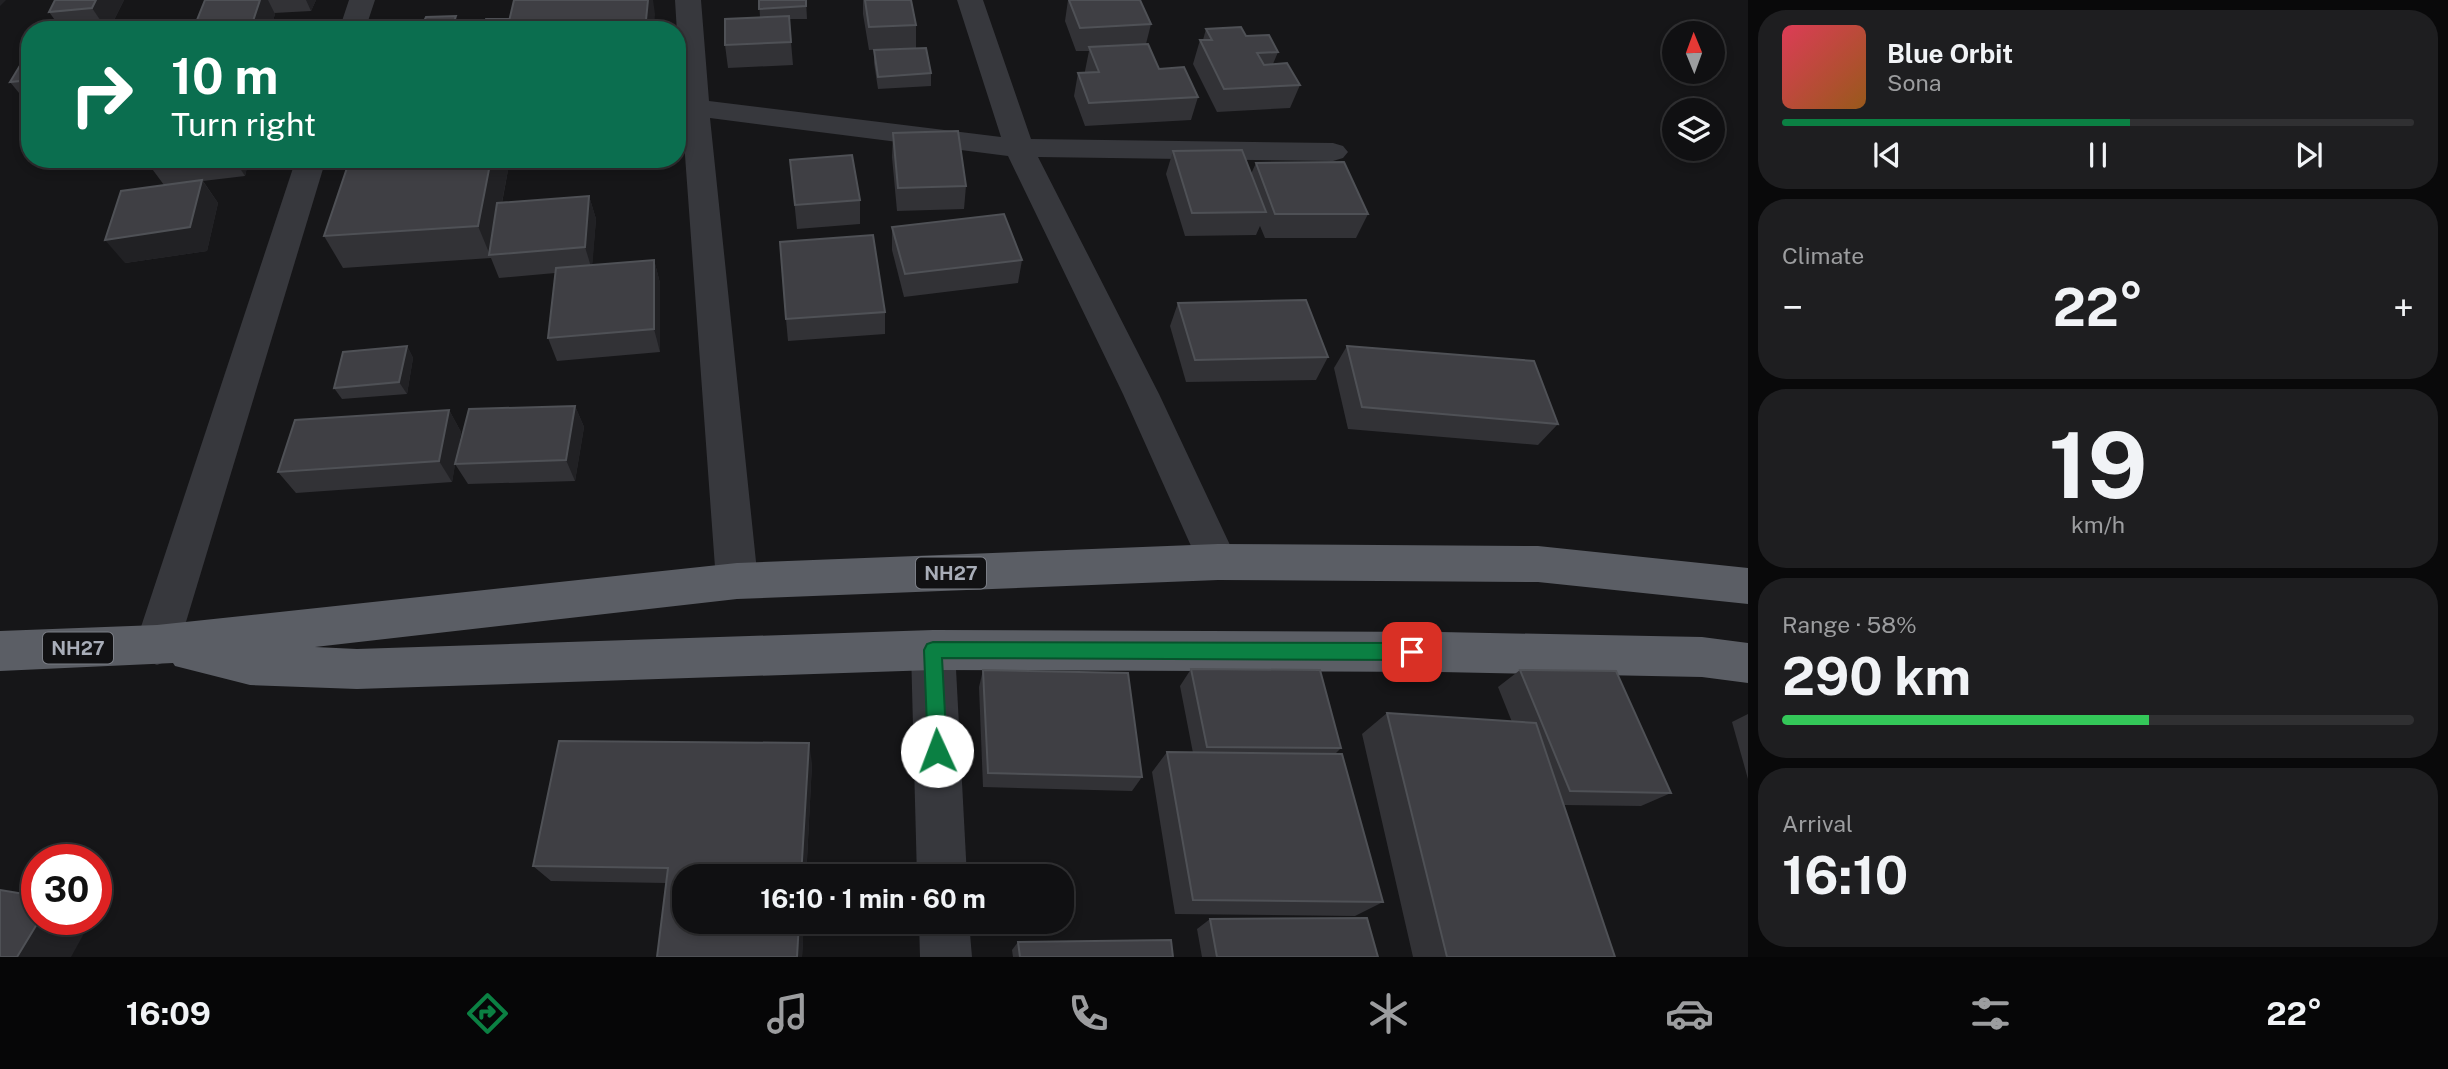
<!DOCTYPE html>
<meta charset="utf-8">
<style>
:root{--surface:#101012;--page:#1e1e20;--text:#f1f3f6;--muted:#9c9d9f;--line:#303032;--accent:#0b8043}
body{margin:0;font-family:"Public Sans",sans-serif;background:var(--page);color:var(--text);height:100vh;display:flex;flex-direction:column;font-size:26px;white-space:nowrap}
*{box-sizing:border-box;margin:0}
p{font-size:23px;color:var(--muted)}
.icon{flex:none;width:38px;height:38px;fill:none;stroke:currentColor;stroke-width:2;stroke-linecap:round;stroke-linejoin:round}
.map{position:relative;flex:1;overflow:hidden}
.sheet{display:flex;flex-direction:column;gap:10px;padding:10px;background:#09090a;width:700px}
.sheet>*{flex:none}
.top-card{position:absolute;left:21px;top:21px;width:665px;height:147px;border-radius:28px;box-shadow:0 4px 10px #0003,0 0 0 2px var(--line);background:#0b6e4f;color:#fff;overflow:hidden}
.needle{width:46px;rotate:359deg}
.buttons{position:absolute;left:1662px;top:21px;display:grid;gap:14px}
.buttons a{display:grid;place-items:center;width:63px;height:63px;border-radius:50%;background:var(--surface);box-shadow:0 4px 10px #0003,0 0 0 2px var(--line);font-size:35px}
.speed{position:absolute;left:21px;top:844px;display:flex;gap:14px;font-size:35px;font-weight:700;text-align:center}
.speed>*{display:grid;place-content:center;width:91px;height:91px;border-radius:50%;background:var(--surface);box-shadow:0 4px 10px #0003,0 0 0 2px var(--line);line-height:1}
.speed .limit{border:10px solid #d22;background:#fff;color:#111}
.pin{position:absolute;display:grid;place-items:center;width:60px;height:60px;color:#fff;margin:-30px;border-radius:14px;box-shadow:0 4px 10px #0006}
.me{position:absolute;width:77px;margin:-38px;rotate:358deg;stroke-linejoin:round;filter:drop-shadow(0 0 5px #0008)}
.turn{display:flex;align-items:center;gap:24px;height:147px;padding:0 35px;font-size:32px}
.turn .icon{width:91px;height:91px;stroke-width:2.5}
.turn b{display:block;font-size:49px;line-height:60px}
.big{font-size:52px;font-weight:700;line-height:1.1}
.sheet .widget{flex:1;display:flex;flex-direction:column;justify-content:center;gap:10px;min-width:0;padding:0 24px;border-radius:28px;background:var(--page)}
.sheet .dial{align-items:center;gap:0}
.dial b{font-size:91px;line-height:1}
.song{display:flex;align-items:center;gap:21px}
.cover{width:84px;height:84px;border-radius:10px;background:linear-gradient(135deg,hsl(350 70% 55%),hsl(30 70% 35%))}
.played{height:7px;border-radius:4px;background:linear-gradient(90deg,var(--accent) 55%,var(--line) 55%)}
.keys{display:flex;justify-content:space-around;direction:ltr}
.heat{display:flex;justify-content:space-between;align-items:center;font-size:38px;direction:ltr}
.charge{height:10px;border-radius:5px;background:linear-gradient(90deg,#34c759 58%,var(--line) 0)}
.trip{position:absolute;left:672px;top:864px;width:402px;height:70px;border-radius:28px;background:var(--surface);box-shadow:0 4px 10px #0003,0 0 0 2px var(--line);font-weight:700;line-height:70px;text-align:center}
.tabs{display:flex;height:112px;justify-content:space-around;align-items:center;background:#060607;color:var(--muted)}
.tabs .icon{width:49px;height:49px}
.tabs .selected{color:var(--accent)}
.tabs b{font-size:32px;color:var(--text)}
main{display:flex;flex:1;min-height:0}
.map>svg:first-child{display:block}
.lines{fill:none;stroke-linecap:round;stroke-linejoin:round}
.minor{fill:#37383d;fill-rule:evenodd}
.trunk{fill:#5b5e65;fill-rule:evenodd}
.wall{fill:#323236}
.shaded-wall{fill:#212124}
.building{fill:#3f3f44;stroke:#4f5156;stroke-width:2}
.route{fill:#0b8043;stroke:#07532c;stroke-width:2}
.labels{text-anchor:middle;dominant-baseline:central;stroke-width:7;stroke-linejoin:round;paint-order:stroke}
.shield{fill:#111113;stroke:#7b7e86;stroke-width:2}
.shield-label{font-size:19px;font-weight:bold;fill:#a8adb8}
</style>
<main>
<div class="map">
<svg width="1748" height="957" viewBox="0 0 1748 957">
<rect width="100%" height="100%" fill="#161618"/>
<g class="lines">
<!-- minor -->
<g class="minor">
<polygon points="349,0 375,0 365,30 339,30"/>
<polygon points="675,0 701,0 709,101 1001,137 957,0 983,0 1031,139 1333,143 1343,146 1348,152 1343,158 1333,161 1038,157 1159,394 1238,562 1232,575 1218,580 1204,575 1123,394 1008,156 710,118 758,581 752,594 737,599 722,594 716,581 682,114 677,113 677,97 681,97"/>
<polygon points="296,159 326,159 179,645 172,659 157,665 142,659 135,645"/>
<polygon points="933,630 948,636 955,650 967,877 917,877 911,650 918,636"/>
<polygon points="919,922 969,922 972,957 920,957"/>
</g>
<!-- trunk -->
<polygon class="trunk" points="1218,544 1538,546 1748,568 1748,604 1538,582 1218,580 737,599 315,647 357,649 933,630 1440,632 1702,637 1748,643 1748,683 1702,677 1440,672 933,670 357,689 250,685 175,666 173,663 0,671 0,631 157,625 737,563"/>
</g>
<!-- wall -->
<g class="wall">
<polygon points="124,0 109,30 41,30 60,27 49,12"/>
<polygon points="205,0 316,0 311,11 274,13 275,14 270,30 193,30"/>
<polygon points="759,0 806,0 807,19 789,19 793,65 728,68 725,45 760,18"/>
<polygon points="863,0 911,0 916,25 916,48 869,50 863,14"/>
<polygon points="1068,0 1140,0 1151,24 1146,44 1159,69 1198,97 1191,120 1085,126 1074,96 1078,73 1085,72 1085,71 1089,51 1076,51 1065,21"/>
<polygon points="1206,29 1246,36 1278,52 1273,64 1300,85 1290,108 1217,112 1193,64 1200,40 1203,40"/>
<polygon points="30,49 30,105 29,105 10,82"/>
<polygon points="874,50 931,73 931,86 878,89 874,63"/>
<polygon points="893,133 966,186 964,209 897,211 892,157"/>
<polygon points="1173,151 1251,174 1256,163 1368,214 1356,238 1265,238 1260,226 1256,235 1185,236 1166,174"/>
<polygon points="148,159 249,159 245,176 203,181 218,203 207,251 125,263 164,185 147,162"/>
<polygon points="350,159 504,159 508,170 502,203 589,196 596,219 592,265 654,260 660,283 660,352 557,361 548,338 555,273 499,278 491,258 343,268 324,236"/>
<polygon points="790,160 860,200 860,224 797,229"/>
<polygon points="892,227 1022,260 1018,283 904,297 892,250"/>
<polygon points="1178,303 1328,357 1316,380 1186,382 1170,326"/>
<polygon points="885,312 885,334 788,341 786,319"/>
<polygon points="407,346 413,358 407,394 342,399 334,388"/>
<polygon points="1347,346 1558,424 1538,445 1348,429 1334,368"/>
<polygon points="575,406 584,427 575,481 468,484 455,464 452,482 296,493 278,472 449,410 461,432 456,459"/>
<polygon points="1191,669 1341,748 1335,754 1383,902 1355,916 1175,914 1152,772 1167,752 1193,753 1180,686"/>
<polygon points="983,670 1142,777 1132,791 983,787 979,687"/>
<polygon points="1520,670 1671,793 1641,806 1563,805 1615,957 1413,957 1362,734 1387,713 1512,722 1498,687"/>
<polygon points="1748,714 1748,779 1732,722"/>
<polygon points="812,763 802,957 657,957 666,883 551,881 533,866"/>
<polygon points="1210,919 1378,957 1202,957 1197,929"/>
<polygon points="1018,942 1173,957 1013,957 1012,950"/>
</g>
<!-- shaded-wall -->
<g class="shaded-wall">
<polygon points="0,0 6,0 0,6"/>
<polygon points="96,0 124,0 109,30 107,30 92,8"/>
<polygon points="260,0 268,0 275,14 270,30 250,30"/>
<polygon points="306,0 316,0 311,11"/>
<polygon points="648,0 653,0 655,14 654,30 645,30"/>
<polygon points="456,16 461,28 460,30 451,30"/>
<polygon points="95,24 99,30 92,30"/>
<polygon points="234,159 249,159 245,176"/>
<polygon points="491,159 504,159 508,170 492,254 490,255 478,226"/>
<polygon points="202,180 218,203 207,251 125,263 105,240"/>
<polygon points="589,196 596,219 592,270 585,247"/>
<polygon points="654,260 660,283 660,352 654,329"/>
<polygon points="407,346 413,358 407,394 399,382"/>
<polygon points="575,406 584,427 575,481 566,460"/>
<polygon points="449,410 461,432 452,482 439,461"/>
<polygon points="809,743 812,763 806,877 801,877"/>
<polygon points="40,919 92,919 71,957 17,957"/>
<polygon points="799,922 804,922 802,957 797,957"/>
</g>
<!-- building -->
<g class="building">
<polygon points="55,0 96,0 92,8 49,12"/>
<polygon points="205,0 260,0 250,30 193,30"/>
<polygon points="514,0 648,0 645,30 507,30"/>
<polygon points="759,0 806,0 806,6 759,9"/>
<polygon points="865,0 911,0 916,25 869,27"/>
<polygon points="1069,0 1140,0 1151,24 1080,28"/>
<polygon points="456,16 451,30 420,30 426,17"/>
<polygon points="789,16 791,42 725,45 725,19"/>
<polygon points="486,19 509,19 507,30 482,30"/>
<polygon points="95,24 92,30 41,30 42,29"/>
<polygon points="1241,27 1246,36 1269,35 1278,52 1257,53 1264,65 1287,63 1300,85 1224,89 1200,40 1212,40 1206,29"/>
<polygon points="1148,44 1159,69 1184,67 1198,97 1089,103 1078,73 1099,72 1089,47"/>
<polygon points="926,48 931,73 878,77 874,50"/>
<polygon points="30,49 30,80 10,82"/>
<polygon points="958,131 966,186 898,188 893,133"/>
<polygon points="1242,150 1266,212 1192,213 1173,151"/>
<polygon points="852,155 860,200 795,205 790,160"/>
<polygon points="148,159 169,159 147,162"/>
<polygon points="350,159 491,159 478,226 324,236"/>
<polygon points="1344,162 1368,214 1275,214 1256,163"/>
<polygon points="202,180 190,227 105,240 121,191"/>
<polygon points="589,196 585,247 489,255 497,203"/>
<polygon points="1004,214 1022,260 905,274 892,227"/>
<polygon points="873,235 885,312 786,319 780,242"/>
<polygon points="654,260 654,329 548,338 556,268"/>
<polygon points="1306,300 1328,357 1195,360 1178,303"/>
<polygon points="407,346 399,382 334,388 343,352"/>
<polygon points="1347,346 1534,361 1558,424 1362,407"/>
<polygon points="575,406 566,460 455,464 469,409"/>
<polygon points="449,410 439,461 278,472 295,420"/>
<polygon points="1191,669 1320,670 1341,748 1207,747"/>
<polygon points="983,670 1128,673 1142,777 988,773"/>
<polygon points="1520,670 1616,671 1671,793 1570,791"/>
<polygon points="1387,713 1536,723 1615,957 1447,957"/>
<polygon points="559,741 809,743 801,877 684,877 684,922 799,922 797,957 657,957 668,868 533,866"/>
<polygon points="1167,752 1342,754 1383,902 1193,900"/>
<polygon points="0,890 37,896 37,919 40,919 17,957 0,957"/>
<polygon points="1367,918 1378,957 1217,957 1210,919"/>
<polygon points="1171,940 1173,957 1020,957 1018,942"/>
</g>
<!-- route -->
<polygon class="route" points="933,642 1412,643 1419,646 1421,652 1419,658 1412,660 942,658 947,751 944,757 937,760 930,757 928,751 924,650 927,644"/>
<g class="labels">
<!-- shield labels -->
<g class="shield">
<rect x="916" y="557.5" width="70" height="31" rx="5"/>
<rect x="43" y="632.5" width="70" height="31" rx="5"/>
</g>
<g class="shield-label">
<text x="951" y="573">NH27</text>
<text x="78" y="648">NH27</text>
</g>
</g>
</svg>
<div class="buttons">
<a><svg class="needle" viewBox="-14 -14 28 28"><path d="M0-13l5 13h-10z" fill="#e53935"/><path d="M0 13l5-13h-10z" fill="#9c9d9f"/></svg></a>
<a><svg class="icon" aria-label="layers" viewBox="0 0 24 24"><path d="M12 4l9 5-9 5-9-5zM3 14l9 5 9-5"/></svg></a>
</div>
<div class="speed"><div class="limit">30</div></div>
<div class="pin" style="left:1412px;top:652px;background:#d93025"><svg class="icon" aria-label="arrive" viewBox="0 0 24 24"><path d="M6 21V4h12l-3 4 3 4H6"/></svg></div>
<svg class="me" style="left:937px;top:751px" viewBox="-20 -20 40 40"><circle r="19" fill="#fff"/><path d="M0-13L10 11 0 6-10 11z" fill="#0b8043"/></svg>
<div class="trip">16:10 · 1 min · 60 m</div>
<div class="top-card">
<div class="turn"><svg class="icon" aria-label="right" viewBox="0 0 24 24"><path d="M7 20v-9h11M14 6l5 5-5 5"/></svg><div><b>10 m</b>Turn right</div></div>
</div>
</div>
<section class="sheet">
<div class="widget">
<div class="song"><i class="cover"></i><div><b>Blue Orbit</b><p>Sona</p></div></div>
<div class="played"></div>
<div class="keys"><svg class="icon" aria-label="previous" viewBox="0 0 24 24"><path d="M18 5L8 12l10 7zM5 5v14"/></svg><svg class="icon" aria-label="pause" viewBox="0 0 24 24"><path d="M8 5v14M16 5v14"/></svg><svg class="icon" aria-label="next" viewBox="0 0 24 24"><path d="M6 5l10 7-10 7zM19 5v14"/></svg></div>
</div>
<div class="widget"><p>Climate</p>
<div class="heat"><a>−</a><b class="big">22°</b><a>+</a></div>
</div>
<div class="widget dial"><b>19</b><p>km/h</p></div>
<div class="widget"><p>Range · 58%</p><b class="big">290 km</b><div class="charge"></div></div>
<div class="widget"><p>Arrival</p><b class="big">16:10</b></div>
</section>
</main>
<nav class="tabs">
<b>16:09</b>
<svg class="icon selected" aria-label="directions" viewBox="0 0 24 24"><path d="M12 3l9 9-9 9-9-9zM9 14v-3h6M13 9l2 2-2 2"/></svg>
<svg class="icon" aria-label="music" viewBox="0 0 24 24"><path d="M9 18V5l10-2v13"/><circle cx="6" cy="18" r="3"/><circle cx="16" cy="16" r="3"/></svg>
<svg class="icon" aria-label="phone" viewBox="0 0 24 24"><path d="M5 4h4l2 5-3 2q2 4 5 5l2-3 5 2v4C11 20 4 13 5 4z"/></svg>
<svg class="icon" aria-label="climate" viewBox="0 0 24 24"><path d="M12 3v18M4 7l16 10M4 17L20 7"/></svg>
<svg class="icon" aria-label="car" viewBox="0 0 24 24"><path d="M5 17H2v-5l4-1 3-4h7l3 4 3 1v5h-3M9 17h6M6 11h13"/><circle cx="7" cy="17" r="2"/><circle cx="17" cy="17" r="2"/></svg>
<svg class="icon" aria-label="filters" viewBox="0 0 24 24"><path d="M4 7h16M4 17h16"/><circle cx="9" cy="7" r="2"/><circle cx="15" cy="17" r="2"/></svg>
<b>22°</b>
</nav>
